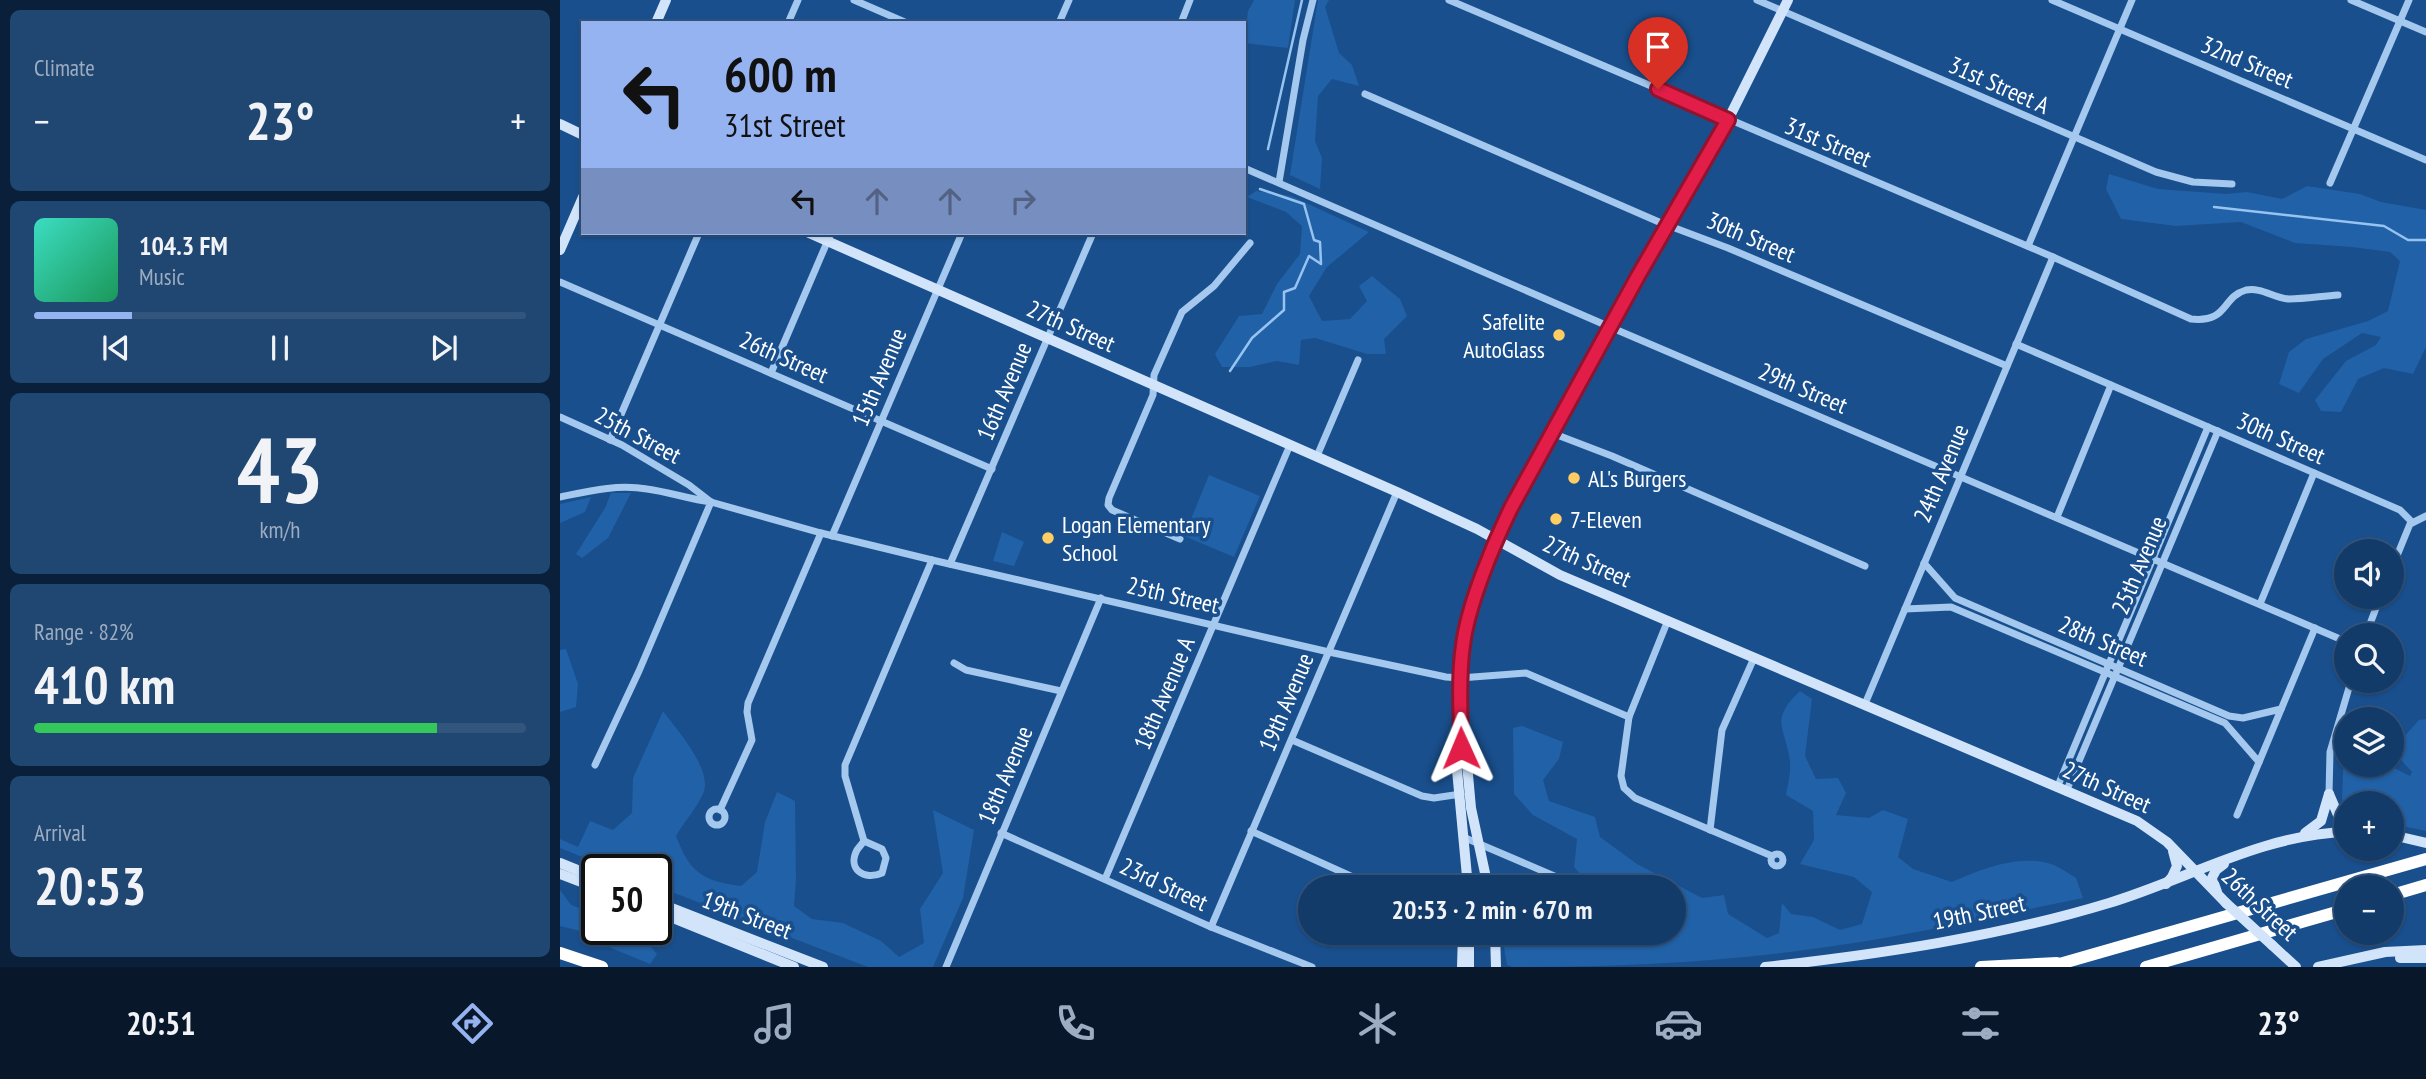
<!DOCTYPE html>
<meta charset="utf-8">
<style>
:root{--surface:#133b6a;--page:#204672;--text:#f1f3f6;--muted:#9dadc1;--line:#32557e;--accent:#95b2f1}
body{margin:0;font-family:"PT Sans Narrow",sans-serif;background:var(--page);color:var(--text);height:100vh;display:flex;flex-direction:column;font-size:26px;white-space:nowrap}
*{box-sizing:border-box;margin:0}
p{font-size:23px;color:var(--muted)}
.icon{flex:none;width:38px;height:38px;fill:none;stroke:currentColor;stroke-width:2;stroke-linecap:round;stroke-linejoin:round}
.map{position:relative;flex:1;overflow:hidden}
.details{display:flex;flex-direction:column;gap:10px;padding:10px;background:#0a203a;width:560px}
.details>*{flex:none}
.hud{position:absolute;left:21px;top:21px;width:665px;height:214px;border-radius:0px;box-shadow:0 2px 5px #0004,0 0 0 2px var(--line);background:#95b2f1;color:#111;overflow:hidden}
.fabs{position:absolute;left:1774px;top:539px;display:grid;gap:14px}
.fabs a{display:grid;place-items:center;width:70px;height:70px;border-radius:50%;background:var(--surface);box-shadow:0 2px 5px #0004,0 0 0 2px var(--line);font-size:35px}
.speed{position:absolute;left:21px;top:854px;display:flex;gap:14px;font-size:35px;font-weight:700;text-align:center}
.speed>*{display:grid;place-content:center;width:91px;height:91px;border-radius:50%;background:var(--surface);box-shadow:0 2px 5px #0004,0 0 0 2px var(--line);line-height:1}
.speed .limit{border:4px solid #111;border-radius:10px;background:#fff;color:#111}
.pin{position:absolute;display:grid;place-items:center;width:60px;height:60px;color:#fff;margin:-72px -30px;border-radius:50% 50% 50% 0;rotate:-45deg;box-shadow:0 0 7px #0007}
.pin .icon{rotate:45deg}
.me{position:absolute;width:77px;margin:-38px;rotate:359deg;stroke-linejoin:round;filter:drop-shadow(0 0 5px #0008)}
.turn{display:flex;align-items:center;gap:24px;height:147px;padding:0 28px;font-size:32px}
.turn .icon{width:91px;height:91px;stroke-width:2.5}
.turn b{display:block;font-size:49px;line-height:60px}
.lanes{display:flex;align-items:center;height:66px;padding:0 28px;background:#0003;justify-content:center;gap:35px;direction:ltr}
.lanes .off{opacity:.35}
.big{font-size:52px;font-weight:800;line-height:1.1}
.details .card{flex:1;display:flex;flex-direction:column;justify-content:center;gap:10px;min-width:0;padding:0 24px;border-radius:10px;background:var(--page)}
.details .dial{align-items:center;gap:0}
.dial b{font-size:91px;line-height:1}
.song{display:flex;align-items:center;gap:21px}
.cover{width:84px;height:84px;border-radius:10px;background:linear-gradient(135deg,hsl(170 70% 55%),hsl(150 70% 35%))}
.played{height:7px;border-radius:4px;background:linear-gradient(90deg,var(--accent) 20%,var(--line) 20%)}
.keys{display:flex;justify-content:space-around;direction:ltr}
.heat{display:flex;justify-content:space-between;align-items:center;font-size:38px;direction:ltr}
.charge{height:10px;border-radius:5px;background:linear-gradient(90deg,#34c759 82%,var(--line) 0)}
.trip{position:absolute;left:738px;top:875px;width:388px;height:70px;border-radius:35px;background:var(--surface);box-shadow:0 2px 5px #0004,0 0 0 2px var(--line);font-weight:800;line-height:70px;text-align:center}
.tab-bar{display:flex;height:112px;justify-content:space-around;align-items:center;background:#08182a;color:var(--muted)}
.tab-bar .icon{width:49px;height:49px}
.tab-bar .selected{color:var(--accent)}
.tab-bar b{font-size:32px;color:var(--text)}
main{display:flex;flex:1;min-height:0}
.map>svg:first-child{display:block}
.green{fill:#2161a7}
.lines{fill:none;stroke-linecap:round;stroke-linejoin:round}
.stream{stroke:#97c3f1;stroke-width:2.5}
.street{stroke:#a4c8ee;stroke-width:7}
.secondary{stroke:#d2e4fa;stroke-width:10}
.highway{stroke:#fff;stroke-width:12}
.secondary-bridge{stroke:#d2e4fa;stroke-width:10}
.route-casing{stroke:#92132f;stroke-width:18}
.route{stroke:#e11d48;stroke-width:12}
.poi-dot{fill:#ffcd62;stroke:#194f8d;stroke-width:2.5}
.labels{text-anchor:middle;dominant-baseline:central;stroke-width:7;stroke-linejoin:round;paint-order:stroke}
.street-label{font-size:24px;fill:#fff;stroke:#194f8d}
.poi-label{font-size:24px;fill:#fff;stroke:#194f8d;text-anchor:start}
</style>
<main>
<section class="details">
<div class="card"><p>Climate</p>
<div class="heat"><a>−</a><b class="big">23°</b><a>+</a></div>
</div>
<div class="card">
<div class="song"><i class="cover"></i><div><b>104.3 FM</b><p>Music</p></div></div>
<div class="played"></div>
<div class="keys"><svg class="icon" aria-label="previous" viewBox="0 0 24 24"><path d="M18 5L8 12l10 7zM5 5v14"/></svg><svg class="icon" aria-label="pause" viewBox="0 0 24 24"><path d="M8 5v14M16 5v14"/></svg><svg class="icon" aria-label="next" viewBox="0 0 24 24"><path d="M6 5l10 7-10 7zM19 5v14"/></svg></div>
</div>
<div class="card dial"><b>43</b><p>km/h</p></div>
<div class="card"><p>Range · 82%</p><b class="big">410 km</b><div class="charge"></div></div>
<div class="card"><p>Arrival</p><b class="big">20:53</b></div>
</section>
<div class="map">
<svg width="1866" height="967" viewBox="0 0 1866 967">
<rect width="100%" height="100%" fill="#194f8d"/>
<!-- green -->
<g class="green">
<polygon points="694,0 735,0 728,48 684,43 688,11"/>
<polygon points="758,0 769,0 765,7 779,53 792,65 799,86 772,79 758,96 755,141 762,158 760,189 730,175"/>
<polygon points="1549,174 1598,189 1666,194 1687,192 1722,199 1747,186 1800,194 1821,202 1866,210 1866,347 1853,374 1824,368 1798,379 1781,412 1761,411 1755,400 1786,361 1816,345 1821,337 1802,333 1763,359 1739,393 1719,384 1729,352 1746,339 1808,321 1828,311 1840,261 1830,252 1792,247 1735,243 1681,222 1616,226 1561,219 1546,189"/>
<polygon points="696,191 731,196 809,232 767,267 749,296 762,321 790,319 807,301 799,286 812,276 840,299 847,316 824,339 826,354 807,354 755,338 741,340 739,365 717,361 690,367 662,367 655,354 679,316 702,314 717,284 740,254 742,226 726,212 687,197"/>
<polygon points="649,475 700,496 674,557 624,536"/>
<polygon points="51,493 71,493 48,538 22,558 16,554 45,508"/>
<polygon points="31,497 25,512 0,523 0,504"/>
<polygon points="442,532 464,542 454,566 433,561"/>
<polygon points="6,649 18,684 16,707 0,712 0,650"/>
<path d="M1240 691 1252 699 1245 756 1256 779 1278 778 1286 793 1276 815 1309 818 1323 810 1348 819 1338 857 1353 869 1392 882C1421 869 1459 854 1491 864 1500 867 1508 873 1516 878L1523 898C1430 917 1338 938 1245 950 1148 963 1050 967 952 967L947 965 944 947 1019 942 1024 933H1115V887H1032L1014 867 1017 839 973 815 954 794 953 728 962 726 1003 742 999 759 983 780 989 801 1035 817 1040 837 1077 864 1142 898 1164 895 1168 914 1207 938 1219 933 1222 903 1231 914 1253 917 1280 930 1302 924 1312 892 1294 877 1240 864 1254 840 1253 811 1226 795C1228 784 1231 772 1230 761 1225 727 1209 720 1240 691Z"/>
<path d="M103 711C116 729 154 770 143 794 136 809 124 822 116 836 130 873 143 881 181 886L197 872 205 822 217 792 235 801 236 879 234 906 252 919 283 923 321 941 339 957 364 943 360 909 383 873 373 810 414 830 403 898 373 967H308L96 886V870H55L0 848V839L18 847 30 821 53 830 72 813 73 778Z"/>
<polygon points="1866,719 1866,831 1832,824 1832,803 1787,804 1782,800 1784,742 1787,744 1787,765 1828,765 1850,776 1852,772 1832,750 1859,720"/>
<path d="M0 890 11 905 37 915V929C74 929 72 925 97 954L90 964 39 943 20 931 0 926Z"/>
</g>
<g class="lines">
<!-- stream -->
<g class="stream">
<polyline points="708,149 742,0"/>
<polyline points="1654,207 1824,226 1848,240 1866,240"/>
<polyline points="670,371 692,338 724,310 724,292 735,288 749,256 761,264 760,242 754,240 744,204 700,189"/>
</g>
<!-- street -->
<g class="street">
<polyline points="294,0 347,23"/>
<path d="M889 0 1493 257 1631 319C1669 323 1661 297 1686 290 1701 287 1714 298 1729 299 1745 299 1762 296 1778 295"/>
<polyline points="1197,0 1596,172 1633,182 1672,184"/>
<polyline points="1492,0 1866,160"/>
<polyline points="1791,0 1866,32"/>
<polyline points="228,23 238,0"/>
<polyline points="499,23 509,0"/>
<polyline points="621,23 630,0"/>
<polyline points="805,94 1099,222 1168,248 1447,366"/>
<polyline points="684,168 1050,327 1787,642"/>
<polyline points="719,182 743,40 753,0"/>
<polyline points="1770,183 1849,0"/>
<polyline points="1468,246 1572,0"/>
<polyline points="0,282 432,469"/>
<polyline points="1456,344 1840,510 1852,522"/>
<polyline points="211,373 271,233"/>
<polyline points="0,417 62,445 129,485 151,502 261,533 372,560 769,652 886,677 900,678 966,673 1069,717"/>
<polyline points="992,433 1052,456 1305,566"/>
<polyline points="50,440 139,233"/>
<polyline points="757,456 798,360"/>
<path d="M0 497C29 491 57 484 87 489 109 492 129 499 151 502L79 671 35 765"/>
<polyline points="1497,517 1551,385"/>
<polyline points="272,536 402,233"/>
<polyline points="620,539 552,510 548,505 549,498 593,395 594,375 622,312 654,286 690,243"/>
<polyline points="1364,563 1395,598 1669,716 1683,718 1721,709"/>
<polyline points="390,564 533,233"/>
<polyline points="1832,568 1850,524 1866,516"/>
<polyline points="1700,604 1754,473"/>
<polyline points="1345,609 1391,607 1665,723 1699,762"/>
<polyline points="1108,620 1069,717 1061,776 1064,788 1075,798 1212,856"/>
<polyline points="1806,635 1820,597"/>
<polyline points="394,663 406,670 501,691"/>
<polyline points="1305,704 1493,257"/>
<polyline points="732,740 862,796 874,798 901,794"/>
<polyline points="1497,788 1648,427"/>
<polyline points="1506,792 1658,431"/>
<polyline points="1769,794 1770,752 1791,681"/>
<circle cx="157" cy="817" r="8"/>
<polyline points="160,810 192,740 187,712 188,703 261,533"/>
<polyline points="1677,815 1755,628"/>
<polyline points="1150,830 1162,730 1194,658"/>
<polyline points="691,831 815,887"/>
<polyline points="441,833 651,927 752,967"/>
<polyline points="903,837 1020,887"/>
<polyline points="304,841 285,776 285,765 372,560"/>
<path d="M304 841 322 849 326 858 322 873C304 881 287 869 297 850 299 847 302 844 304 841Z"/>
<circle cx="1217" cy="860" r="6"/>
<polyline points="545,879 730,445"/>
<polyline points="651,927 837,492"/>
<polyline points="386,967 541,598"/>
</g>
<!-- secondary -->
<g class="secondary">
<polyline points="96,23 106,0"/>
<polyline points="0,124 23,135"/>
<polyline points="249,233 837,492 917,529 1000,575 1577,821 1607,842 1666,903"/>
<polyline points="0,250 23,197"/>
<polyline points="901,748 907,764 911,808 928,887"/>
<polyline points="1769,794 1778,815 1787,825"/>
<polyline points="1745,833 1761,821 1769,794"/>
<polyline points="1832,835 1866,843"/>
<polyline points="0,863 37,878"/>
<polyline points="0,874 37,888"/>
<polyline points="1606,884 1612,877 1617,866 1613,851"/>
<polyline points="908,887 897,770 901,748 900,678 903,643 936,540 952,508 1078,276 1168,120 1228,0"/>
<polyline points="1657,892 1652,878 1656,870 1664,864"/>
<polyline points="96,902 263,967"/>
<polyline points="96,911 234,967"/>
<polyline points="935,933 936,967"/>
<polyline points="1712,945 1736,967"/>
<polyline points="1840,958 1866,958"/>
<polyline points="902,967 903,933"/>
<polyline points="909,967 909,944"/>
<path d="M1205 967C1321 954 1437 937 1549 903 1628 879 1703 834 1787 832"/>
<polyline points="1758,967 1825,952 1866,950"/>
</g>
<!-- highway -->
<g class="highway">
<polyline points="1832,895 1866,885"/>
<polyline points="0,953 42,967"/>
<polyline points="1421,967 1497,963"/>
<polyline points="1489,967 1866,859"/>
<polyline points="1586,967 1787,909"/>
</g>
<!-- secondary-bridge -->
<polyline class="secondary-bridge" points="1666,903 1712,945"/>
</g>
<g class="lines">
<defs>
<path id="route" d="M901 748C901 714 898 679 903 645 908 605 933 545 951 508L1078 276 1168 120 1098 89"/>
</defs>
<!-- route casing -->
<use href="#route" class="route-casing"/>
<!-- route -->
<use href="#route" class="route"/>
</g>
<!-- markers -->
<g class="poi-dot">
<circle cx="999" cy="335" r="7"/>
<circle cx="1014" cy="478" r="7"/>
<circle cx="996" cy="519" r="7"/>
<circle cx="488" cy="538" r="7"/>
</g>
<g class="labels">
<!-- street labels -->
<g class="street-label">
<text transform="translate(1687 62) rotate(23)">32nd Street</text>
<text transform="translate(1439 85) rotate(24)">31st Street A</text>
<text transform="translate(1268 142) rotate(23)">31st Street</text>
<text transform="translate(1191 237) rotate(23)">30th Street</text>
<text transform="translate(511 326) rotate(24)">27th Street</text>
<text transform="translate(224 357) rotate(24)">26th Street</text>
<text transform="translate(319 377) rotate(-67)">15th Avenue</text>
<text transform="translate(1243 388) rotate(23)">29th Street</text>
<text transform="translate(444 391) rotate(-67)">16th Avenue</text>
<text transform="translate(78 435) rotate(28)">25th Street</text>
<text transform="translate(1721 438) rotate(24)">30th Street</text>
<text transform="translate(1381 473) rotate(-67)">24th Avenue</text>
<text transform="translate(1027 561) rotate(24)">27th Street</text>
<text transform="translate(1579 565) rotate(-67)">25th Avenue</text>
<text transform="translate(613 595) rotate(13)">25th Street</text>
<text transform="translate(1543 641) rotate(23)">28th Street</text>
<text transform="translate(604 693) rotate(-67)">18th Avenue A</text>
<text transform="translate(726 702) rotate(-67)">19th Avenue</text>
<text transform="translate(445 775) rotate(-67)">18th Avenue</text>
<text transform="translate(1547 787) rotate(24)">27th Street</text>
<text transform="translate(604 884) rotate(25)">23rd Street</text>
<text transform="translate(1700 904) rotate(43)">26th Street</text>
<text transform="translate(1419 912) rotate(-12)">19th Street</text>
<text transform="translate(187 915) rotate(21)">19th Street</text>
</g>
<!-- poi labels -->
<g class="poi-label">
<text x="985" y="321" text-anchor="end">Safelite<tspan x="985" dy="28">AutoGlass</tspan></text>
<text x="1028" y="478">AL's Burgers</text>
<text x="1010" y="519">7-Eleven</text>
<text x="502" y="524">Logan Elementary<tspan x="502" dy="28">School</tspan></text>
</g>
</g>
</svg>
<div class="fabs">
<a><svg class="icon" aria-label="sound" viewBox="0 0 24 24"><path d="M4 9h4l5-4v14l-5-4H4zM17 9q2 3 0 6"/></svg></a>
<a><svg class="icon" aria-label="search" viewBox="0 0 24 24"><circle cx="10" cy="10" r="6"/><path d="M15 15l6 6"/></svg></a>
<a><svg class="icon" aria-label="layers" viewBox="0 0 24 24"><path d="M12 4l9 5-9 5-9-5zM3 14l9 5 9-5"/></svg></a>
<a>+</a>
<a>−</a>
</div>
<div class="speed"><div class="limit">50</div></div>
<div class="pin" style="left:1098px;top:89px;background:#d93025"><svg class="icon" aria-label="arrive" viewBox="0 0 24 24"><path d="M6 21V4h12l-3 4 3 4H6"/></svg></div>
<svg class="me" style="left:901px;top:748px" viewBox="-20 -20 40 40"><path d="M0-17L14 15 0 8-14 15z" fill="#e11d48" stroke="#fff" stroke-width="4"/></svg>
<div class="trip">20:53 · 2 min · 670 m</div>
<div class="hud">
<div class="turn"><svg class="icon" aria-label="left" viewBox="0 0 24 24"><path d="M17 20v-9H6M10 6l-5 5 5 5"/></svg><div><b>600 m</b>31st Street</div></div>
<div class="lanes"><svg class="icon" aria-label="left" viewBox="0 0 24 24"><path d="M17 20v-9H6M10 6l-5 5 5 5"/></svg><svg class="icon off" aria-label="ahead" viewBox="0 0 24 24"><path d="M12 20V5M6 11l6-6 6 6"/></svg><svg class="icon off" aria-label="ahead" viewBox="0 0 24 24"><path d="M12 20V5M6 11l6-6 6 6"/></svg><svg class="icon off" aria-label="right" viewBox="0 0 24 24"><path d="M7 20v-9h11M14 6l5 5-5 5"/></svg></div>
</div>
</div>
</main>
<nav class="tab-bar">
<b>20:51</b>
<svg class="icon selected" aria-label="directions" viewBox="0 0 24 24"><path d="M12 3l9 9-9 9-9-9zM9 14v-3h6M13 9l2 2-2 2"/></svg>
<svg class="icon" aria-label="music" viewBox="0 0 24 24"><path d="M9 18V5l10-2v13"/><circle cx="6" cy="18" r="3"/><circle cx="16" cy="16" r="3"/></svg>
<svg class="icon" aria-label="phone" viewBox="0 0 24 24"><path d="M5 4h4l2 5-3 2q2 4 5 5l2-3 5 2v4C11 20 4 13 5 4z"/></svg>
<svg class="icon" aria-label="climate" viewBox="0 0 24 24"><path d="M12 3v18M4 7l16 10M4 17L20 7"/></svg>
<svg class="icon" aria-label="car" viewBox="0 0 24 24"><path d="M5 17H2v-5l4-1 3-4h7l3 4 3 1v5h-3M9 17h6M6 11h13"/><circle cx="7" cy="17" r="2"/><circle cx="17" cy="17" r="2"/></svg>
<svg class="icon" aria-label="filters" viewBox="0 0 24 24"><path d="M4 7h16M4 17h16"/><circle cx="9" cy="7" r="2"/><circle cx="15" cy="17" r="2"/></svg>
<b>23°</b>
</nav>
